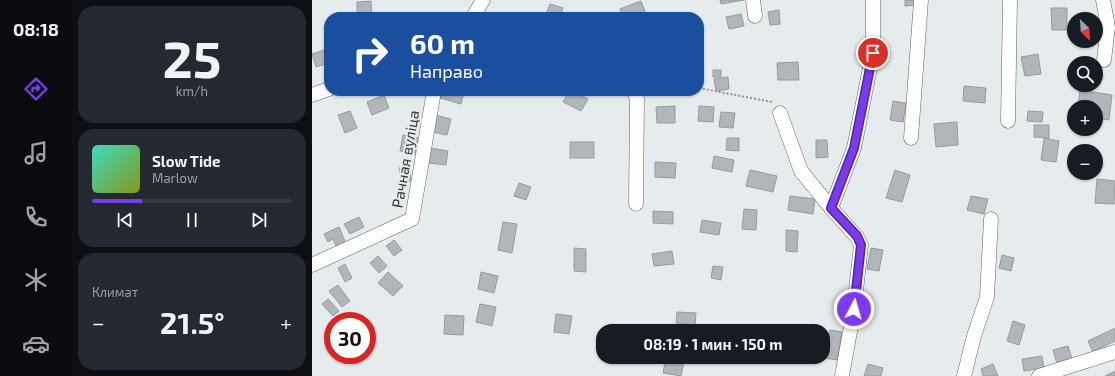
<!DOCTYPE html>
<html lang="ru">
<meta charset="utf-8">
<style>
:root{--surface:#171b24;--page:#242831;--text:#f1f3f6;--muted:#9ea1a6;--line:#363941;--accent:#7c3aed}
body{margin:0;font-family:"Exo 2",sans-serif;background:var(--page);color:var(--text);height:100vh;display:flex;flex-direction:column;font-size:15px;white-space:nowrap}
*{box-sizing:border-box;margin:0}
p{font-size:13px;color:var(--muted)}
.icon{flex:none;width:22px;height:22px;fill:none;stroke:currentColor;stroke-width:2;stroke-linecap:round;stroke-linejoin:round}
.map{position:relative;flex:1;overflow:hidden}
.side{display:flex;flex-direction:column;gap:6px;padding:6px;background:#0d0f14;width:240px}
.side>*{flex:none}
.hud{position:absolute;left:12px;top:12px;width:380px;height:84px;border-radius:16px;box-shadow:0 1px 3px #0004;background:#1a4fa0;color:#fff;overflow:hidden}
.needle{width:26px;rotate:155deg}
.controls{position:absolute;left:755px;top:12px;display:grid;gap:8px}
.controls a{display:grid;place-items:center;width:36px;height:36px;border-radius:50%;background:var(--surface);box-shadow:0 1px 3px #0004;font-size:20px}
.speed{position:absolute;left:12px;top:312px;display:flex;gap:8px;font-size:20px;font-weight:700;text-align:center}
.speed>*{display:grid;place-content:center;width:52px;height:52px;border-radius:50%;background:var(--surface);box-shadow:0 1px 3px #0004;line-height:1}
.speed .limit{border:6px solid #d22;background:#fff;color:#111}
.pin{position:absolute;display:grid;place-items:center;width:34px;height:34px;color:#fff;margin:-17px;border:2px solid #fff;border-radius:50%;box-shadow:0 1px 4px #0007}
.me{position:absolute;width:44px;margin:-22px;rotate:6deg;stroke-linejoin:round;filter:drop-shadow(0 0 3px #0008)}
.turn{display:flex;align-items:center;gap:14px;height:84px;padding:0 20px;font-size:18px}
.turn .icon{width:52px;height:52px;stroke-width:2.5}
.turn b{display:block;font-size:28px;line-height:34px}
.big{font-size:30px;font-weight:700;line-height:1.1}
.side .widget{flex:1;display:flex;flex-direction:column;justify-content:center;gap:6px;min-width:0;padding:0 14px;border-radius:16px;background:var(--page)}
.side .dial{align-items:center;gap:0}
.dial b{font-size:52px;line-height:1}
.song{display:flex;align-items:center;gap:12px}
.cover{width:48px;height:48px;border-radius:6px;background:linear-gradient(135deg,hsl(170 70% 55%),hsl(70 70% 35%))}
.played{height:4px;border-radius:2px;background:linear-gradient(90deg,var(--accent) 25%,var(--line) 25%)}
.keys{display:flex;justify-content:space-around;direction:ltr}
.heat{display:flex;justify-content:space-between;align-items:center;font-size:22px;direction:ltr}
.trip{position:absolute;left:284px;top:324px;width:234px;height:40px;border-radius:16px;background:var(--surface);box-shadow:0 1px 3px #0004;font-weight:700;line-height:40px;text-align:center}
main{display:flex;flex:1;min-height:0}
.tab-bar{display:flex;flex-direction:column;width:72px;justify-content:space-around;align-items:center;background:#090b0e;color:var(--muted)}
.tab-bar .icon{width:28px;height:28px}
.tab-bar .active{color:var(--accent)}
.tab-bar b{font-size:18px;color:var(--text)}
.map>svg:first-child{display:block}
.building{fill:#b2b6ba;stroke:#979a9e}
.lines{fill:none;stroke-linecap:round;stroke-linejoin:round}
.minor-casing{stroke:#5e6365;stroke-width:15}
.path{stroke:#8f9394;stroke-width:2;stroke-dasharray:2 2;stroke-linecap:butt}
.minor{stroke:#fff;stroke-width:14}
.route-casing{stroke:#51269a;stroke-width:10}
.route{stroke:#7c3aed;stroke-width:7}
.labels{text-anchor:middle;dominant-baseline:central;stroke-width:4;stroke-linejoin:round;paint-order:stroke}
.street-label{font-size:15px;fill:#343637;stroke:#e6eced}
</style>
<main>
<nav class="tab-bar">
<b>08:18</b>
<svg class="icon active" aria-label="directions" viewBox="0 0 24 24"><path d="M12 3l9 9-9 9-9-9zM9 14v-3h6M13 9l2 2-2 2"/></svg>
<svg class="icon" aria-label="music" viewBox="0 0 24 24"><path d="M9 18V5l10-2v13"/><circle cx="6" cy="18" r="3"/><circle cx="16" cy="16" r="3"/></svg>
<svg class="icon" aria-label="phone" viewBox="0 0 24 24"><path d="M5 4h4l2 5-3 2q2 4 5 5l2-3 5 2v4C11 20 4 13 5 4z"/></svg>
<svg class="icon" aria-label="climate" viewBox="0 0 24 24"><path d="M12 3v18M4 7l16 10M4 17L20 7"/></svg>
<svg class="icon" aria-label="car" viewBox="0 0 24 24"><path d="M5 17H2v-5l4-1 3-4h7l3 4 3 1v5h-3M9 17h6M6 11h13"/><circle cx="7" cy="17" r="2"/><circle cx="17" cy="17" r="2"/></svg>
</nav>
<section class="side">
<div class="widget dial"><b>25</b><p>km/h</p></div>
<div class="widget">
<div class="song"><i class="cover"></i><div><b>Slow Tide</b><p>Marlow</p></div></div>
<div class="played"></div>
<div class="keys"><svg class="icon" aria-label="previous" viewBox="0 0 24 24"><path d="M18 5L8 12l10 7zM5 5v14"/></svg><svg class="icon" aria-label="pause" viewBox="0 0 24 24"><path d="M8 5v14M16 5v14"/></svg><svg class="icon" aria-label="next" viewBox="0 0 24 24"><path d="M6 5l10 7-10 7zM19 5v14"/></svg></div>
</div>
<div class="widget"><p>Климат</p>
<div class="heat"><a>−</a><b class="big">21.5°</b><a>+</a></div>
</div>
</section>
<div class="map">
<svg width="803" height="376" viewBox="0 0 803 376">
<rect width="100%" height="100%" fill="#e6eced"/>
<!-- building -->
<g class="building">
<polygon points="408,0 432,0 409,4"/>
<polygon points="593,0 606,0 606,5 593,6"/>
<polygon points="59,1 60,17 45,17 45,2"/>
<polygon points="329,1 334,14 325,17 311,17 308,9"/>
<polygon points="238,4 251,8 248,17 233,17"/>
<polygon points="739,8 755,8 755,30 740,30"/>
<polygon points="467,10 468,24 458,25 456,12"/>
<polygon points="137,13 138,17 127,17 126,15"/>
<polygon points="429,14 432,26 417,29 414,17"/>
<polygon points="15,49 17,54 17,63 4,67 0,54"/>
<polygon points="726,54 729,74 713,76 709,57"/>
<polygon points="765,58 783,61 783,63 765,63"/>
<polygon points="486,62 487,80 466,80 465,63"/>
<rect x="401" y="70" width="8" height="7"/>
<polygon points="416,77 417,89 404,91 402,79"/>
<polygon points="652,86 674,88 673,103 651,101"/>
<polygon points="768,90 800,95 797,120 784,118 784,107 766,107"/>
<polygon points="130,91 147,91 152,92 149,104 128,98"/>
<polygon points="257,91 260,91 276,99 269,111 251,102"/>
<polygon points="72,95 77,108 60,115 55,102"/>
<polygon points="581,101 594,103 591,122 578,120"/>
<polygon points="363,106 363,123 345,123 344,107"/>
<polygon points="387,106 402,107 401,122 386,121"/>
<polygon points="38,111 45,128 33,133 26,115"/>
<polygon points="716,111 731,112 730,122 715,121"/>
<polygon points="409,112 423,113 421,128 407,127"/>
<polygon points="123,115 139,119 135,135 120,132"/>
<polygon points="645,122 646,145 624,147 622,124"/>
<polygon points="722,125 737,125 737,138 722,137"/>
<polygon points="91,135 106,138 103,154 88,151"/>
<polygon points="415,138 427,138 427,151 414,150"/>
<polygon points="732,138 747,141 744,162 729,160"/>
<polygon points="504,140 515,140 516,157 504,158"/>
<rect x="258" y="142" width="24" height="16"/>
<polygon points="767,146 782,149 782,151 766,151"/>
<polygon points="119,148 136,151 134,165 117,163"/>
<polygon points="402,156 422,160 420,172 400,168"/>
<polygon points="343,162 364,163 363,178 343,177"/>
<polygon points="97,167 99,181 89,182 87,168"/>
<polygon points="438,170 465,176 461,192 434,186"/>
<polygon points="583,170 598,175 590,202 574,198"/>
<polygon points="785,179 803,181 802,204 783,203"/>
<polygon points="207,183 219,187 214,200 202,196"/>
<polygon points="478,196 503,199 501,214 476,210"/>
<polygon points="659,196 676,199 672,214 655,210"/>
<polygon points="432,209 445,210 444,230 430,229"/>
<polygon points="341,211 361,212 361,224 341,223"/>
<polygon points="47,217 52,227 38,234 32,224"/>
<polygon points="390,220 409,223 407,235 388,232"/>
<polygon points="191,222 205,224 200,253 186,250"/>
<polygon points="27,227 35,246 26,250 21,239 16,242 12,234"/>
<polygon points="474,230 486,231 485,252 474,251"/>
<polygon points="82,240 90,250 82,256 74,246"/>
<polygon points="262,248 274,249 274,272 262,271"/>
<polygon points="559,248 571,250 567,271 555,269"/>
<polygon points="360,251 362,264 342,266 340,254"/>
<polygon points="690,255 702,258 699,271 687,268"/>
<polygon points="66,256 75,266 67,273 58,263"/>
<polygon points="33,264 40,278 33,282 26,268"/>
<polygon points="401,266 411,267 409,280 399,278"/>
<polygon points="76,272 91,286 81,296 66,283"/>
<polygon points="169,272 186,276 182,293 166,289"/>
<polygon points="26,285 38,301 30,307 17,291"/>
<polygon points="16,299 27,311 21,316 10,304"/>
<polygon points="168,304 184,307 180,326 164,322"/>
<polygon points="365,312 384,313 383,325 364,323"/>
<polygon points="244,314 260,316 257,334 242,332"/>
<polygon points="133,315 152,316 151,335 132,334"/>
<polygon points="701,321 713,325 707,345 695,341"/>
<polygon points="803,328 803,341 781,352 776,341"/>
<polygon points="518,330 530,332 525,360 513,358"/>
<polygon points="756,346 760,359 745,364 741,350"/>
<polygon points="730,356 732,368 712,371 710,359"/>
<polygon points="354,357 373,357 369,376 351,373"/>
<polygon points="556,364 571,368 569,376 552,376"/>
<polygon points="681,364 686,376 671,376 669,369"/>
<polygon points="803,371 803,376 793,376"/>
</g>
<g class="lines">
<defs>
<g id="minor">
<polyline points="441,0 443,16"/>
<polyline points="791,0 796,27 792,60"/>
<polyline points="161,17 171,0"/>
<polyline points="322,91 325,99 324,204"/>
<polyline points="0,95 17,89"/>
<polyline points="468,113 489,171 519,208 545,237 549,245 542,309 530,376"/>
<polyline points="696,121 698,0"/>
<polyline points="599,138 609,0"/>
<polyline points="519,208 542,148 561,53 561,0"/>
<polyline points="0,265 100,219 122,91"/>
<polyline points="652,376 662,336 675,297 679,219"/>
<polyline points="727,376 803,352"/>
</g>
</defs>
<!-- minor casing -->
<use href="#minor" class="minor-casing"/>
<!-- path -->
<polyline class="path" points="387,88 460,102"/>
<!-- minor -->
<use href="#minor" class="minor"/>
</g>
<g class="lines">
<defs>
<polyline id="route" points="542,309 549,245 545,236 519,208 542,148 561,53"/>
</defs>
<!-- route casing -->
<use href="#route" class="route-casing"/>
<!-- route -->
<use href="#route" class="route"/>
</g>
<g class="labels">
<!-- street labels -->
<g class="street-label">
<text transform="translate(93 159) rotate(-80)">Рачная вуліца</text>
</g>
</g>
</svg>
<div class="controls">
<a><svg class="needle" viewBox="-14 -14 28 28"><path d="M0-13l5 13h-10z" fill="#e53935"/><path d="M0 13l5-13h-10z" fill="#9ea1a6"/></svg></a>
<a><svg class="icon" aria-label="search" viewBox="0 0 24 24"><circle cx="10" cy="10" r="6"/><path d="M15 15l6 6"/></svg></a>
<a>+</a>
<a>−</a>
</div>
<div class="speed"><div class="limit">30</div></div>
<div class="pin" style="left:561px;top:53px;background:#d93025"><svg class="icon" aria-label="arrive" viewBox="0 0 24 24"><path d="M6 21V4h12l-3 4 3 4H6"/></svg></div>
<svg class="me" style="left:542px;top:309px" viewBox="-20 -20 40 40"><circle r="17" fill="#7c3aed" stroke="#fff" stroke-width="3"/><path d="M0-11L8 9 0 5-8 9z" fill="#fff"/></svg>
<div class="trip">08:19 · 1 мин · 150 m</div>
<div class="hud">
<div class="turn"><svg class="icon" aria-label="right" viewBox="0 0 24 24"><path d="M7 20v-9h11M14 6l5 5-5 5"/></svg><div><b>60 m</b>Направо</div></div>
</div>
</div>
</main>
